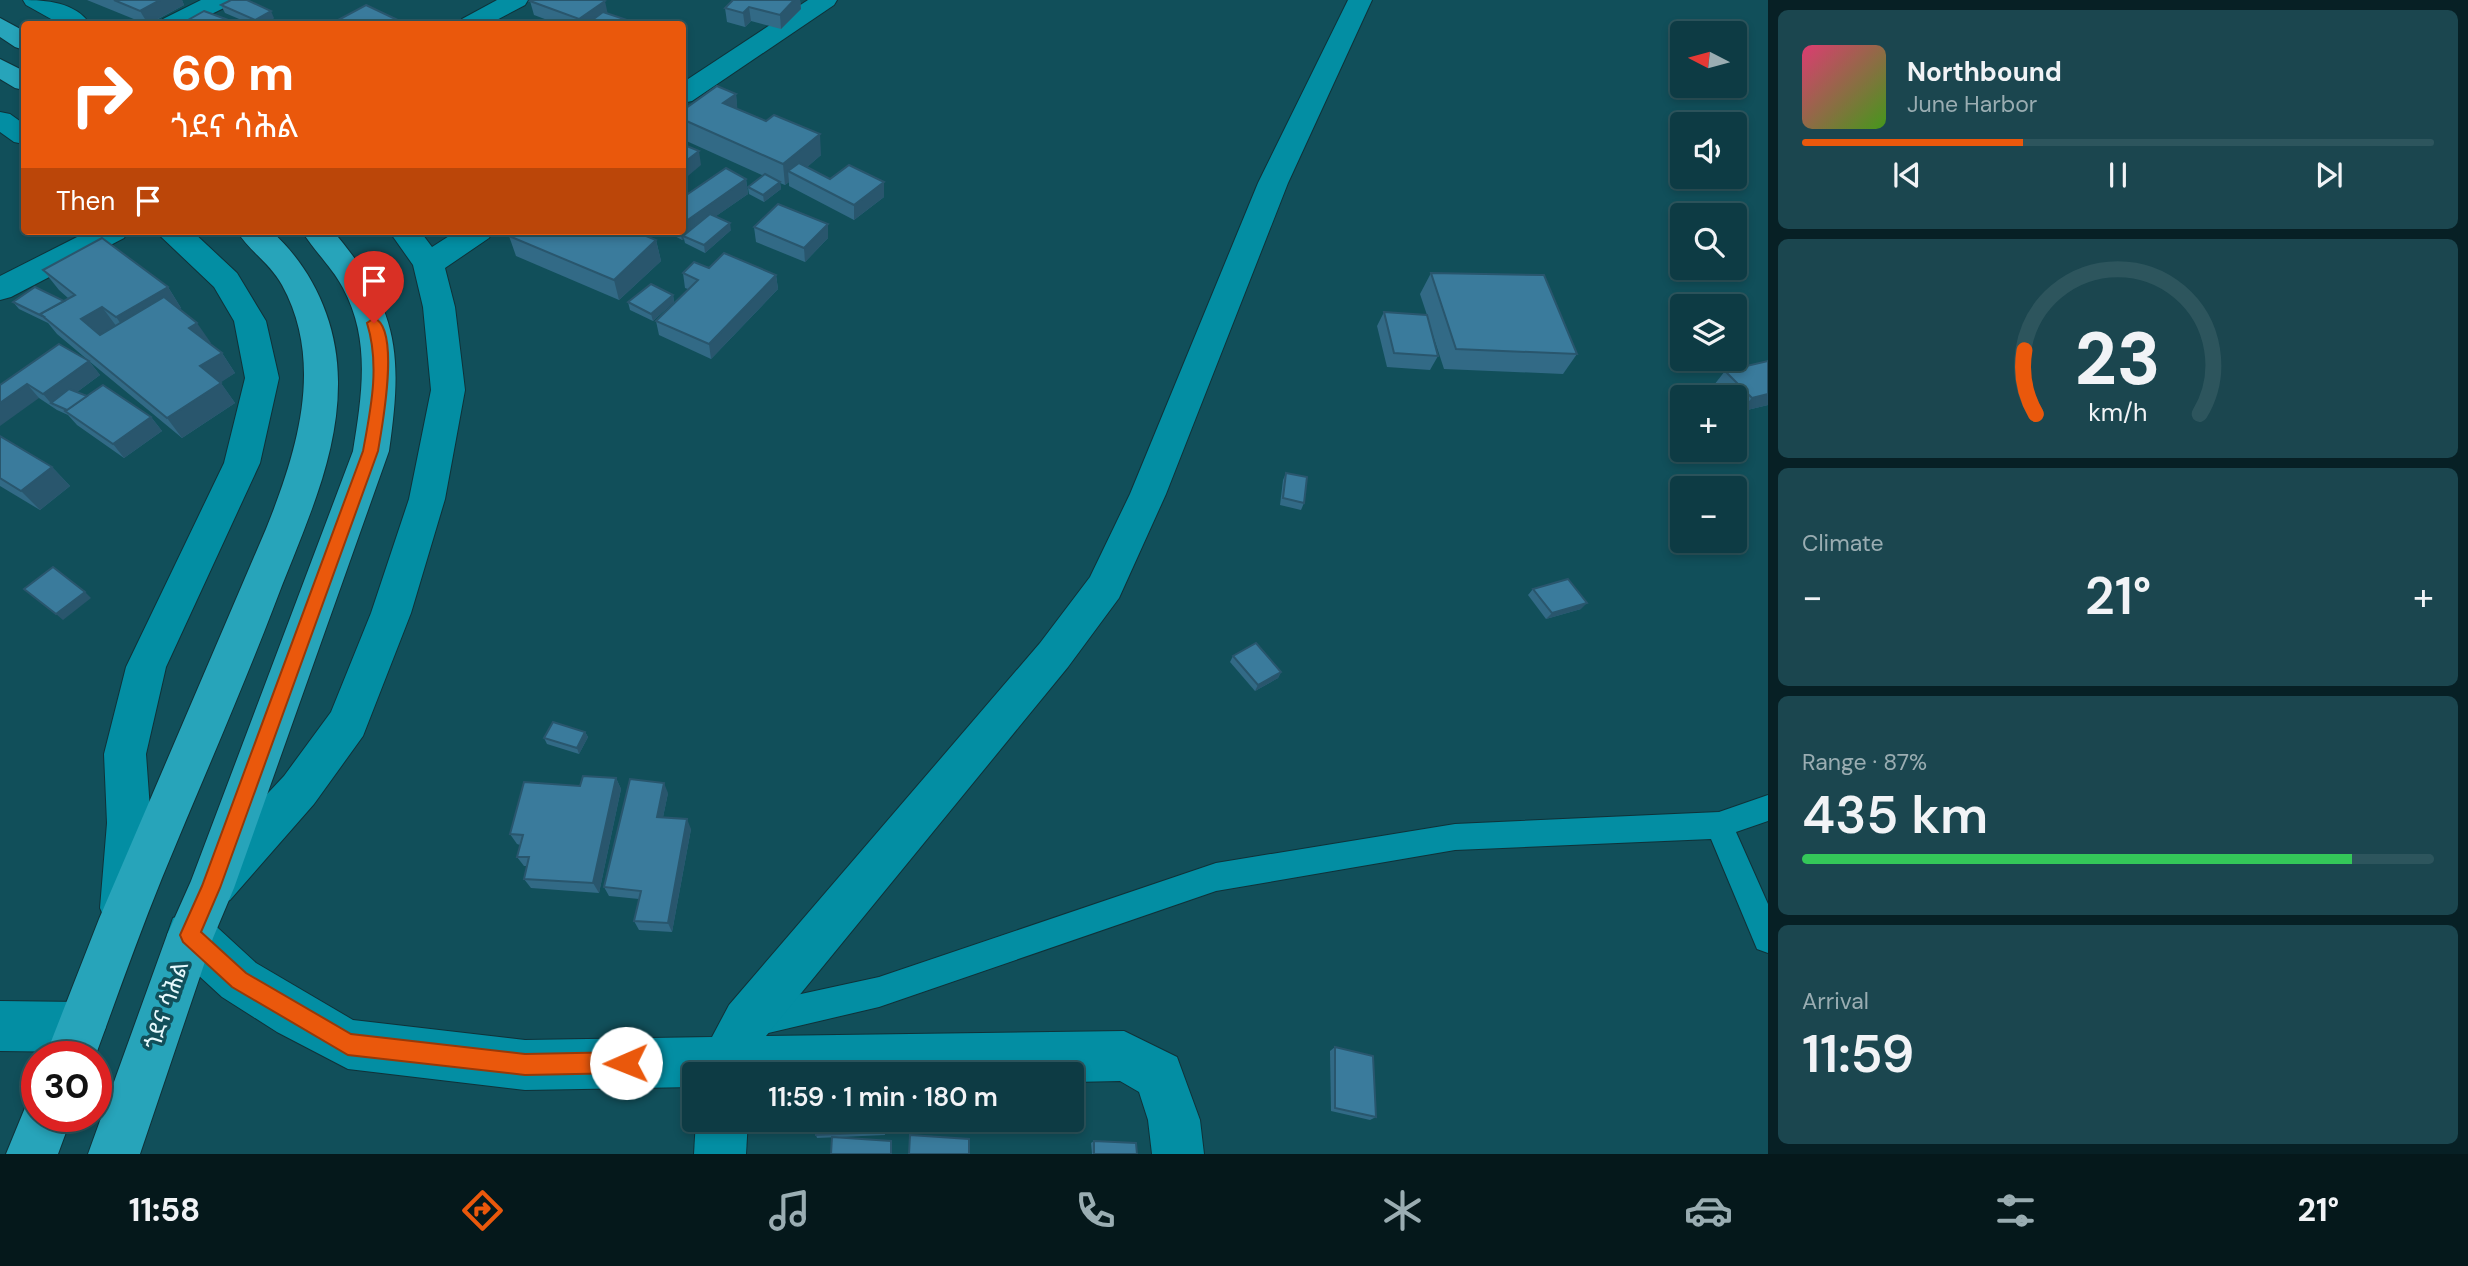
<!DOCTYPE html>
<meta charset="utf-8">
<style>
:root{--surface:#0d3b44;--page:#1b464f;--text:#f1f3f6;--muted:#9aadb2;--line:#2d555d;--accent:#ea580c}
body{margin:0;font-family:"DM Sans","Noto Sans Ethiopic",sans-serif;background:var(--page);color:var(--text);height:100vh;display:flex;flex-direction:column;font-size:26px;white-space:nowrap}
*{box-sizing:border-box;margin:0}
p{font-size:23px;color:var(--muted)}
.icon{flex:none;width:38px;height:38px;fill:none;stroke:currentColor;stroke-width:2;stroke-linecap:round;stroke-linejoin:round}
.map{position:relative;flex:1;overflow:hidden}
.details{display:flex;flex-direction:column;gap:10px;padding:10px;background:#072025;width:700px}
.details>*{flex:none}
.hud{position:absolute;left:21px;top:21px;width:665px;height:214px;border-radius:7px;box-shadow:0 4px 10px #0003,0 0 0 2px var(--line);background:#ea580c;color:#fff;overflow:hidden}
.needle{width:46px;rotate:276deg}
.buttons{position:absolute;left:1670px;top:21px;display:grid;gap:14px}
.buttons a{display:grid;place-items:center;width:77px;height:77px;border-radius:7px;background:var(--surface);box-shadow:0 4px 10px #0003,0 0 0 2px var(--line);font-size:35px}
.speed{position:absolute;left:21px;top:1041px;display:flex;gap:14px;font-size:35px;font-weight:700;text-align:center}
.speed>*{display:grid;place-content:center;width:91px;height:91px;border-radius:50%;background:var(--surface);box-shadow:0 4px 10px #0003,0 0 0 2px var(--line);line-height:1}
.speed .limit{border:10px solid #d22;background:#fff;color:#111}
.pin{position:absolute;display:grid;place-items:center;width:60px;height:60px;color:#fff;margin:-72px -30px;border-radius:50% 50% 50% 0;rotate:-45deg;box-shadow:0 0 7px #0007}
.pin .icon{rotate:45deg}
.me{position:absolute;width:77px;margin:-38px;rotate:269deg;stroke-linejoin:round;filter:drop-shadow(0 0 5px #0008)}
.turn{display:flex;align-items:center;gap:24px;height:147px;padding:0 35px;font-size:32px}
.turn .icon{width:91px;height:91px;stroke-width:2.5}
.turn b{display:block;font-size:49px;line-height:60px}
.then{display:flex;align-items:center;height:66px;padding:0 35px;background:#0003;gap:14px;font-size:26px}
.big{font-size:52px;font-weight:600;line-height:1.1}
.details .tile{flex:1;display:flex;flex-direction:column;justify-content:center;gap:10px;min-width:0;padding:0 24px;border-radius:10px;background:var(--page)}
.details .dial{align-items:center;gap:0}
.dial svg{height:182px;overflow:visible;fill:none;stroke:var(--line);stroke-width:7;stroke-linecap:round;text-anchor:middle}
.dial text{fill:var(--text);stroke:none}
.song{display:flex;align-items:center;gap:21px}
.cover{width:84px;height:84px;border-radius:10px;background:linear-gradient(135deg,hsl(340 70% 55%),hsl(100 70% 35%))}
.played{height:7px;border-radius:4px;background:linear-gradient(90deg,var(--accent) 35%,var(--line) 35%)}
.keys{display:flex;justify-content:space-around;direction:ltr}
.heat{display:flex;justify-content:space-between;align-items:center;font-size:38px;direction:ltr}
.charge{height:10px;border-radius:5px;background:linear-gradient(90deg,#34c759 87%,var(--line) 0)}
.trip{position:absolute;left:682px;top:1062px;width:402px;height:70px;border-radius:7px;background:var(--surface);box-shadow:0 4px 10px #0003,0 0 0 2px var(--line);font-weight:600;line-height:70px;text-align:center}
.tabs{display:flex;height:112px;justify-content:space-around;align-items:center;background:#05181b;color:var(--muted)}
.tabs .icon{width:49px;height:49px}
.tabs .selected{color:var(--accent)}
.tabs b{font-size:32px;color:var(--text)}
main{display:flex;flex:1;min-height:0}
.map>svg:first-child{display:block}
.lines{fill:none;stroke-linecap:round;stroke-linejoin:round}
.service-casing{stroke:#0f3239;stroke-width:2}
.minor-casing{stroke:#0f3239;stroke-width:2}
.trunk-casing{stroke:#0f3239;stroke-width:2}
.service{fill:#038ea3;fill-rule:evenodd}
.minor{fill:#038ea3;fill-rule:evenodd}
.trunk{fill:#27a4ba;fill-rule:evenodd}
.wall{fill:#326a86}
.shaded-wall{fill:#29566d}
.building{fill:#3a7b9c;stroke:#29566d;stroke-width:2}
.route{fill:#ea580c;stroke:#983908;stroke-width:2}
.labels{text-anchor:middle;dominant-baseline:central;stroke-width:7;stroke-linejoin:round;paint-order:stroke}
.street-label{font-size:23px;fill:#e6f9fd;stroke:#114f5a}
</style>
<main>
<div class="map">
<svg width="1768" height="1154" viewBox="0 0 1768 1154">
<rect width="100%" height="100%" fill="#114f5a"/>
<g class="lines">
<defs>
<polygon id="service" points="1768,795 1768,821 1736,832 1768,904 1768,953 1757,949 1711,839 1455,850 1216,891 879,1007 751,1037 740,1032 735,1021 740,1010 751,1005 879,977 1216,863 1455,824 1719,812"/>
<g id="minor">
<path d="M23 0C46 0 75 2 90 24H60L26 5Z"/>
<polygon points="201,0 233,0 230,5 191,24 159,24 163,19"/>
<polygon points="497,0 528,0 525,5 489,24 458,24 462,19"/>
<polygon points="808,0 837,0 834,5 692,101 682,103 682,83"/>
<polygon points="1348,0 1372,0 1288,183 1166,494 1119,598 1068,667 766,1036 1124,1031 1177,1057 1200,1120 1204,1154 1152,1154 1148,1120 1139,1092 1120,1081 1073,1082 1073,1074 695,1074 695,1087 525,1090 348,1069 277,1032 222,997 173,952 167,935 173,918 190,912 207,918 256,963 353,1020 525,1040 712,1037 729,1005 1040,643 1090,577 1130,494 1258,183"/>
<polygon points="0,112 10,114 24,124 24,144 14,142 0,132"/>
<polygon points="89,231 128,231 124,238 11,297 0,300 0,276"/>
<polygon points="155,231 192,231 237,273 266,321 279,378 260,463 166,667 146,754 151,823 146,908 139,924 123,931 107,924 100,908 107,823 104,754 126,667 224,463 245,378 234,321 214,287"/>
<polygon points="389,231 420,231 432,247 457,231 493,231 489,238 445,268 455,307 465,390 445,499 411,613 363,736 314,804 230,900 214,906 198,900 191,884 198,868 284,776 331,712 371,613 409,499 431,390 423,307 413,265"/>
<polygon points="0,1001 81,1002 98,1010 106,1027 98,1044 81,1052 0,1051"/>
<polygon points="696,1120 748,1120 746,1154 694,1154"/>
</g>
<g id="trunk">
<polygon points="0,18 24,31 24,50 15,47 0,37"/>
<polygon points="0,59 24,71 24,90 15,88 0,79"/>
<path d="M237 231H271C313 268 338 324 338 381 339 461 300 536 273 609 238 700 199 788 162 878 138 937 117 997 95 1057H45L99 919 266 529C297 452 325 363 282 285 270 263 249 251 237 231Z"/>
<path d="M302 231H333C399 309 403 353 389 451L234 888 213 938 140 1154H88L167 935 191 881 353 451C362 395 371 340 343 288 332 267 314 251 302 231Z"/>
<polygon points="37,1095 37,1116 72,1116 58,1154 6,1154 29,1098"/>
</g>
</defs>
<!-- service casing -->
<use href="#service" class="service-casing"/>
<!-- minor casing -->
<use href="#minor" class="minor-casing"/>
<!-- trunk casing -->
<use href="#trunk" class="trunk-casing"/>
<!-- service -->
<use href="#service" class="service"/>
<!-- minor -->
<use href="#minor" class="minor"/>
<!-- trunk -->
<use href="#trunk" class="trunk"/>
</g>
<!-- wall -->
<g class="wall">
<polygon points="87,0 182,0 184,5 149,24 146,24"/>
<polygon points="733,0 800,0 801,9 781,29 751,21 745,27 727,22 725,8"/>
<polygon points="530,1 608,14 633,24 558,24 534,15"/>
<polygon points="221,5 274,18 263,24 251,24 225,13"/>
<polygon points="340,19 406,24 342,24"/>
<polygon points="736,94 737,109 821,155 807,167 830,179 884,197 854,220 789,186 789,182 785,185 780,183 781,189 764,202 749,194 748,187 764,176 682,139 682,111"/>
<polygon points="746,179 748,194 716,216 731,230 705,253 685,243 684,239 682,240 666,231 682,231"/>
<polygon points="754,227 828,238 805,262 756,242"/>
<polygon points="509,236 656,240 661,261 619,300 516,256"/>
<polygon points="709,268 776,275 778,289 711,359 659,335 656,321 688,289 685,288 683,273"/>
<polygon points="43,270 168,287 181,308 179,309 210,344 222,353 235,373 220,382 235,403 182,438 89,361 100,375 77,392 151,417 162,431 124,458 77,425 68,415 57,410 39,398 0,385 89,361 57,334 48,323 19,309 13,302 64,301 68,298 59,290"/>
<polygon points="1431,273 1577,354 1563,374 1444,369 1428,320 1438,356 1430,370 1387,367 1377,326 1384,312 1427,315 1420,294"/>
<polygon points="673,295 674,302 653,321 630,310 628,302"/>
<polygon points="1725,371 1768,405 1739,412 1734,407 1734,397 1725,397 1714,385"/>
<polygon points="0,436 52,467 70,486 40,510 0,486"/>
<polygon points="1286,473 1304,503 1301,510 1280,505 1283,480"/>
<polygon points="1533,589 1581,609 1546,619 1528,595"/>
<polygon points="1233,656 1281,672 1278,678 1255,691 1230,662"/>
<polygon points="585,732 588,737 579,754 547,744 544,738"/>
<polygon points="616,778 621,789 599,893 531,888 524,879 527,866 524,866 517,857 520,845 517,844 510,834 580,786"/>
<polygon points="668,793 663,817 691,829 672,932 639,930 634,921 639,899 609,896 604,887"/>
<polygon points="1335,1047 1376,1117 1370,1120 1331,1111 1330,1051"/>
<polygon points="884,1120 885,1135 817,1138 816,1135"/>
<polygon points="1094,1141 1137,1154 1092,1154 1091,1143"/>
</g>
<!-- shaded-wall -->
<g class="shaded-wall">
<polygon points="160,0 182,0 184,5 148,24 140,11"/>
<polygon points="794,0 800,0 801,9 781,29 780,15"/>
<polygon points="605,1 608,15 595,24 580,24 579,19"/>
<polygon points="749,7 751,21 745,27 743,13"/>
<polygon points="271,11 274,18 263,24 257,24 255,20"/>
<polygon points="736,94 738,115 723,103"/>
<polygon points="820,134 821,155 797,176 788,171 789,182 785,185 783,164"/>
<polygon points="699,151 701,165 682,181 682,164"/>
<polygon points="746,179 748,194 686,237 683,236 684,239 682,240 680,231 682,231 682,224"/>
<polygon points="780,182 781,189 764,202 763,195"/>
<polygon points="884,182 884,197 854,220 854,205"/>
<polygon points="730,223 731,230 705,253 704,245"/>
<polygon points="828,224 828,238 805,262 804,248"/>
<polygon points="656,240 661,261 619,300 614,280"/>
<polygon points="776,275 778,289 711,359 709,344"/>
<polygon points="168,287 181,308 131,338 116,317"/>
<polygon points="673,295 674,302 653,321 651,314"/>
<polygon points="102,307 117,327 96,340 81,319"/>
<polygon points="197,323 211,343 203,348 189,328"/>
<polygon points="222,353 235,373 214,387 200,366"/>
<polygon points="89,361 100,375 58,406 51,403 55,408 43,394"/>
<polygon points="221,383 235,403 182,438 167,418"/>
<polygon points="27,384 39,398 0,426 0,403"/>
<polygon points="1768,394 1768,405 1739,412 1752,398"/>
<polygon points="151,417 162,431 124,458 113,444"/>
<polygon points="52,467 70,486 40,510 21,491"/>
<polygon points="85,592 91,598 63,620 56,614"/>
<polygon points="1587,603 1581,609 1546,619 1552,613"/>
<polygon points="1281,672 1278,678 1255,691 1258,685"/>
<polygon points="585,732 588,737 579,754 577,748"/>
<polygon points="616,778 621,789 599,893 593,883"/>
<polygon points="664,783 668,793 661,827 657,817"/>
<polygon points="687,819 691,829 672,932 668,923"/>
</g>
<!-- building -->
<g class="building">
<polygon points="114,0 160,0 140,11"/>
<polygon points="231,0 247,0 271,11 255,20 221,5"/>
<polygon points="532,0 603,0 605,1 579,19 530,1"/>
<polygon points="733,0 794,0 780,15 749,7 743,13 725,8"/>
<polygon points="366,5 406,24 351,24 340,19"/>
<polygon points="204,11 239,24 181,24"/>
<polygon points="603,12 633,22 630,24 587,24"/>
<polygon points="717,86 736,94 723,103 766,121 774,115 820,134 783,164 682,119 682,111"/>
<polygon points="682,144 699,151 682,164"/>
<polygon points="799,163 830,179 849,165 884,182 854,205 788,171"/>
<polygon points="726,168 746,179 682,224 682,198"/>
<polygon points="765,174 780,182 763,195 748,187"/>
<polygon points="778,204 828,224 804,248 754,227"/>
<polygon points="710,214 730,223 704,245 683,236"/>
<polygon points="514,231 634,231 656,240 614,280 509,236"/>
<polygon points="102,238 168,287 116,317 102,307 81,319 100,335 164,297 197,323 189,328 222,353 200,366 221,383 167,418 40,314 75,295 43,270"/>
<polygon points="724,253 776,275 709,344 656,321 698,280 683,273 694,262 709,268"/>
<polygon points="1431,273 1544,275 1577,354 1456,349"/>
<polygon points="651,284 673,295 651,314 628,302"/>
<polygon points="35,287 64,301 40,314 43,316 42,316 13,302"/>
<polygon points="1384,312 1427,315 1438,356 1394,353"/>
<polygon points="59,344 89,361 43,394 27,384 0,403 0,385"/>
<polygon points="1768,361 1768,394 1752,398 1725,371"/>
<polygon points="103,385 151,417 113,444 65,411"/>
<polygon points="69,389 87,396 67,410 51,403"/>
<polygon points="0,436 52,467 21,491 0,478"/>
<polygon points="1286,473 1307,477 1304,503 1283,498"/>
<polygon points="53,567 85,592 56,614 24,589"/>
<polygon points="1568,579 1587,603 1552,613 1533,589"/>
<polygon points="1256,643 1281,672 1258,685 1233,656"/>
<polygon points="553,722 585,732 577,748 544,738"/>
<polygon points="583,776 616,778 593,883 524,879 529,857 517,857 523,835 510,834 524,782 580,786"/>
<polygon points="630,779 664,783 657,817 687,819 668,923 634,921 641,891 604,887"/>
<polygon points="1335,1047 1373,1056 1376,1117 1335,1108"/>
<polygon points="816,1120 884,1120 885,1132 816,1135"/>
<polygon points="910,1135 969,1139 969,1154 909,1154"/>
<polygon points="832,1137 891,1141 891,1154 831,1154"/>
<polygon points="1094,1141 1136,1143 1137,1154 1094,1154"/>
</g>
<!-- route -->
<path class="route" d="M374 318C401 328 382 427 378 451L220 888 201 932 246 973 351 1034 525 1054 626 1052 633 1055 636 1063 633 1070 626 1073 525 1075 348 1055 232 987 183 942 180 935 202 886 363 451C371 408 380 365 367 323Z"/>
<g class="labels">
<!-- street labels -->
<g class="street-label">
<text transform="translate(166 1005) rotate(-71)">ጎደና ሳሕል</text>
</g>
</g>
</svg>
<div class="buttons">
<a><svg class="needle" viewBox="-14 -14 28 28"><path d="M0-13l5 13h-10z" fill="#e53935"/><path d="M0 13l5-13h-10z" fill="#9aadb2"/></svg></a>
<a><svg class="icon" aria-label="sound" viewBox="0 0 24 24"><path d="M4 9h4l5-4v14l-5-4H4zM17 9q2 3 0 6"/></svg></a>
<a><svg class="icon" aria-label="search" viewBox="0 0 24 24"><circle cx="10" cy="10" r="6"/><path d="M15 15l6 6"/></svg></a>
<a><svg class="icon" aria-label="layers" viewBox="0 0 24 24"><path d="M12 4l9 5-9 5-9-5zM3 14l9 5 9-5"/></svg></a>
<a>+</a>
<a>−</a>
</div>
<div class="speed"><div class="limit">30</div></div>
<div class="pin" style="left:374px;top:323px;background:#d93025"><svg class="icon" aria-label="arrive" viewBox="0 0 24 24"><path d="M6 21V4h12l-3 4 3 4H6"/></svg></div>
<svg class="me" style="left:626px;top:1063px" viewBox="-20 -20 40 40"><circle r="19" fill="#fff"/><path d="M0-13L10 11 0 6-10 11z" fill="#ea580c"/></svg>
<div class="trip">11:59 · 1 min · 180 m</div>
<div class="hud">
<div class="turn"><svg class="icon" aria-label="right" viewBox="0 0 24 24"><path d="M7 20v-9h11M14 6l5 5-5 5"/></svg><div><b>60 m</b>ጎደና ሳሕል</div></div>
<div class="then">Then<svg class="icon" aria-label="arrive" viewBox="0 0 24 24"><path d="M6 21V4h12l-3 4 3 4H6"/></svg></div>
</div>
</div>
<section class="details">
<div class="tile">
<div class="song"><i class="cover"></i><div><b>Northbound</b><p>June Harbor</p></div></div>
<div class="played"></div>
<div class="keys"><svg class="icon" aria-label="previous" viewBox="0 0 24 24"><path d="M18 5L8 12l10 7zM5 5v14"/></svg><svg class="icon" aria-label="pause" viewBox="0 0 24 24"><path d="M8 5v14M16 5v14"/></svg><svg class="icon" aria-label="next" viewBox="0 0 24 24"><path d="M6 5l10 7-10 7zM19 5v14"/></svg></div>
</div>
<div class="tile dial"><svg viewBox="0 0 100 80">
<path d="M14 69A42 42 0 1 1 86 69"/>
<path d="M14 69A42 42 0 0 1 9 41" stroke="#ea580c"/>
<text x="50" y="56" font-size="32" font-weight="700">23</text>
<text x="50" y="72" font-size="11">km/h</text>
</svg></div>
<div class="tile"><p>Climate</p>
<div class="heat"><a>−</a><b class="big">21°</b><a>+</a></div>
</div>
<div class="tile"><p>Range · 87%</p><b class="big">435 km</b><div class="charge"></div></div>
<div class="tile"><p>Arrival</p><b class="big">11:59</b></div>
</section>
</main>
<nav class="tabs">
<b>11:58</b>
<svg class="icon selected" aria-label="directions" viewBox="0 0 24 24"><path d="M12 3l9 9-9 9-9-9zM9 14v-3h6M13 9l2 2-2 2"/></svg>
<svg class="icon" aria-label="music" viewBox="0 0 24 24"><path d="M9 18V5l10-2v13"/><circle cx="6" cy="18" r="3"/><circle cx="16" cy="16" r="3"/></svg>
<svg class="icon" aria-label="phone" viewBox="0 0 24 24"><path d="M5 4h4l2 5-3 2q2 4 5 5l2-3 5 2v4C11 20 4 13 5 4z"/></svg>
<svg class="icon" aria-label="climate" viewBox="0 0 24 24"><path d="M12 3v18M4 7l16 10M4 17L20 7"/></svg>
<svg class="icon" aria-label="car" viewBox="0 0 24 24"><path d="M5 17H2v-5l4-1 3-4h7l3 4 3 1v5h-3M9 17h6M6 11h13"/><circle cx="7" cy="17" r="2"/><circle cx="17" cy="17" r="2"/></svg>
<svg class="icon" aria-label="filters" viewBox="0 0 24 24"><path d="M4 7h16M4 17h16"/><circle cx="9" cy="7" r="2"/><circle cx="15" cy="17" r="2"/></svg>
<b>21°</b>
</nav>
